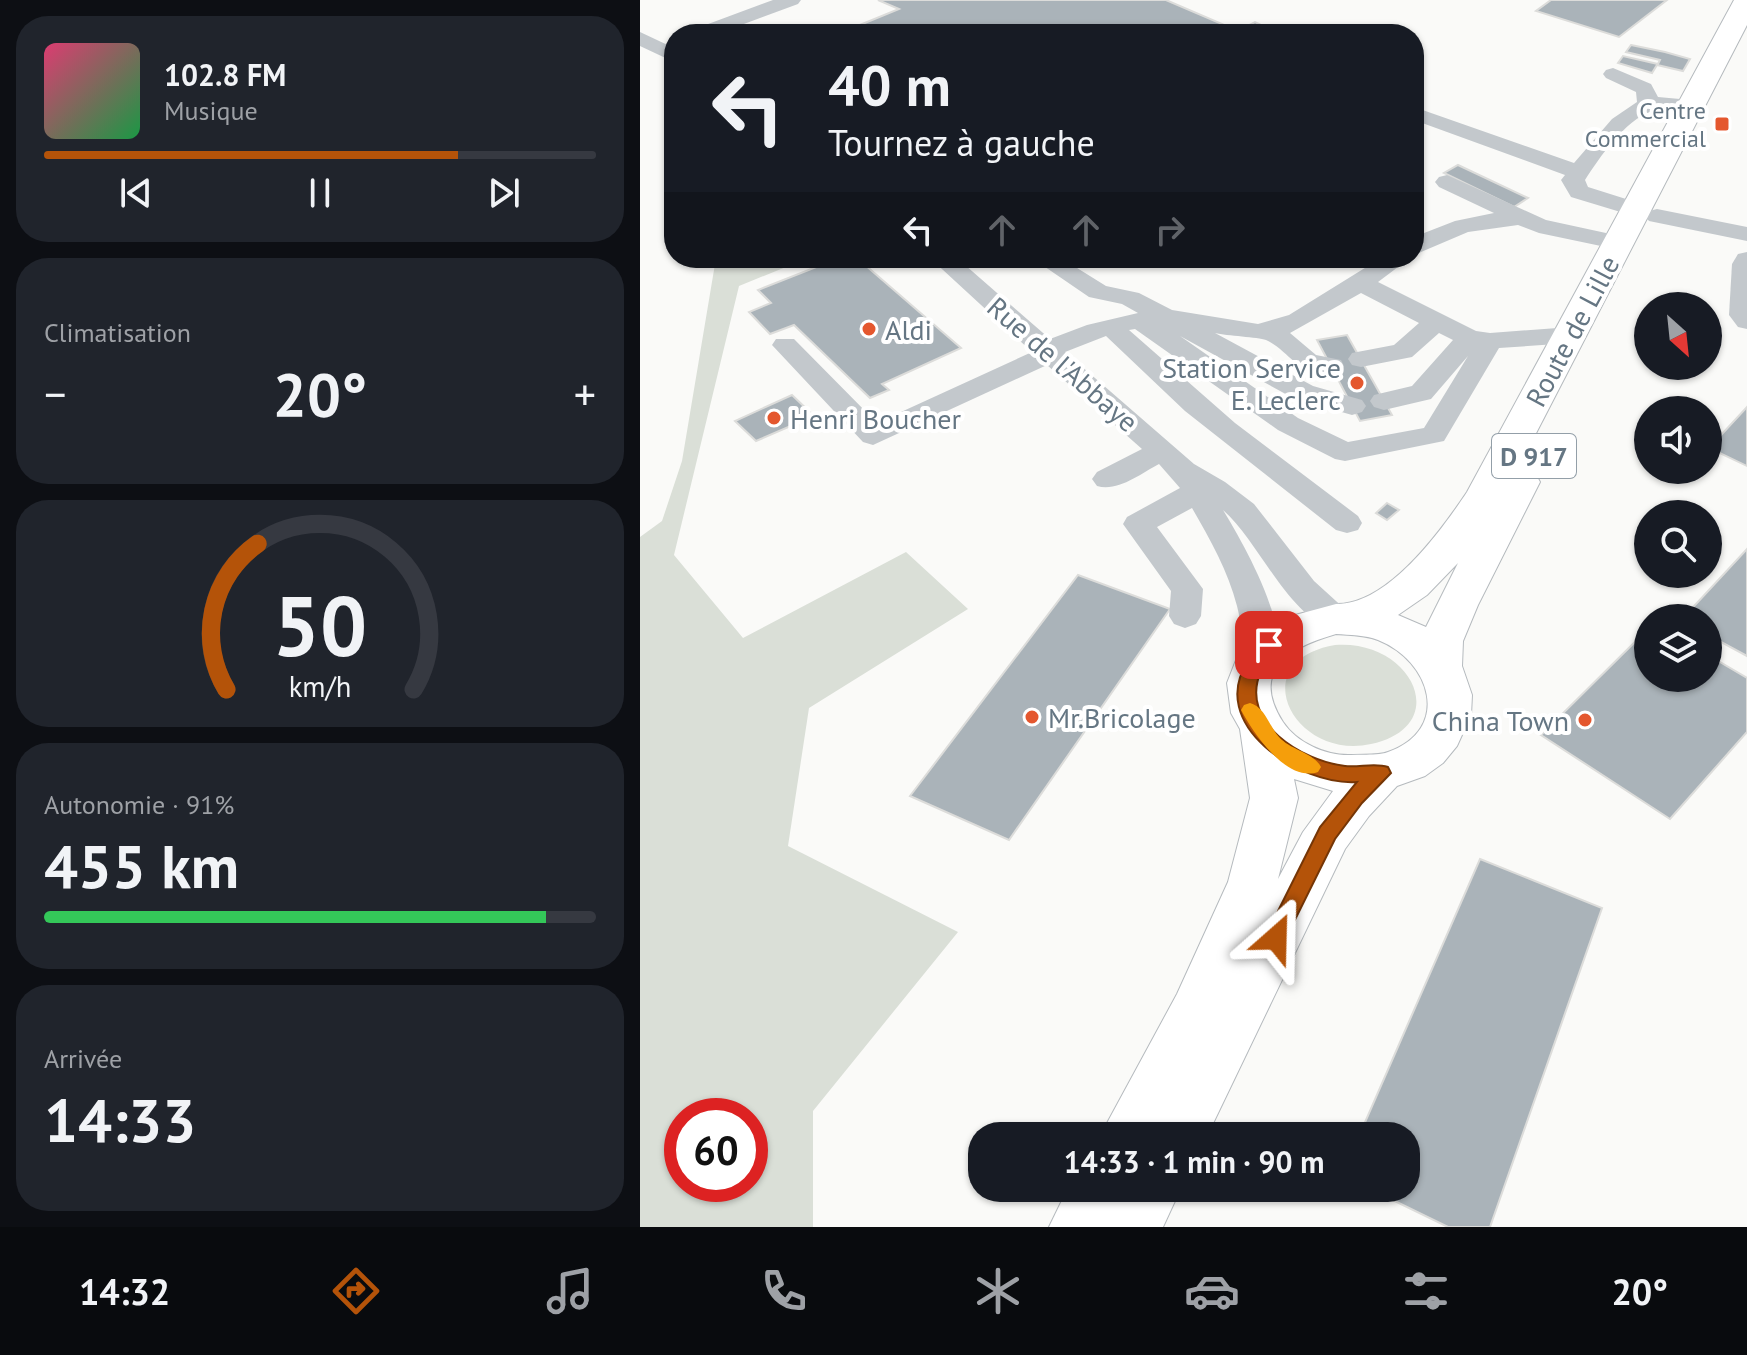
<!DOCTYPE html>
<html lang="fr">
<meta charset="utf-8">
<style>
:root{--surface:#171b24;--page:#20242c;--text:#f1f3f6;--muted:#9ea1a6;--line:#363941;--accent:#b45309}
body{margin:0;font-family:"PT Sans",sans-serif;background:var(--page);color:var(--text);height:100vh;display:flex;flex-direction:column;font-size:30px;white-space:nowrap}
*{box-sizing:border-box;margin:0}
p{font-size:26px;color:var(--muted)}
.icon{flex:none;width:44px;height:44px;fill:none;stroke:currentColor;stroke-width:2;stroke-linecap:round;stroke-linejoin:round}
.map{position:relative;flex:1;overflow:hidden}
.panel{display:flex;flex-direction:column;gap:16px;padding:16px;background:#0d0f14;width:640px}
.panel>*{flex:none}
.hud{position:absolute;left:24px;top:24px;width:760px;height:244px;border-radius:32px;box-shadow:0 2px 6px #0004;background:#171b24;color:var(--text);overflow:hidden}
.needle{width:52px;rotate:153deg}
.tools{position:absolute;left:994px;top:292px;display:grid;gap:16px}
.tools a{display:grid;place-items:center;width:88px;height:88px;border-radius:50%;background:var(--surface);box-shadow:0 2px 6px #0004;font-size:40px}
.speed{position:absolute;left:24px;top:1098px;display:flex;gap:16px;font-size:40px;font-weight:700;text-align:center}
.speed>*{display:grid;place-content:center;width:104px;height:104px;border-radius:50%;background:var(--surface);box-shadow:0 2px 6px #0004;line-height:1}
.speed .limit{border:12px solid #d22;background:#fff;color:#111}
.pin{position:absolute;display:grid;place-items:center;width:68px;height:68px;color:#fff;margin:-34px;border-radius:16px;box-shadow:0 4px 12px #0006}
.me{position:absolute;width:88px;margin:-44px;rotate:25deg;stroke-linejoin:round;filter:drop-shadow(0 0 6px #0008)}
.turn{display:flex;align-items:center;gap:28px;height:168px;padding:0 32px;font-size:36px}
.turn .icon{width:104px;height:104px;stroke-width:2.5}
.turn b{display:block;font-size:56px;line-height:68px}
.lanes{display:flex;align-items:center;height:76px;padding:0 32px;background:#0003;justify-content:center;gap:40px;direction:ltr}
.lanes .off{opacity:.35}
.big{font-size:60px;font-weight:600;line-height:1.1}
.panel .widget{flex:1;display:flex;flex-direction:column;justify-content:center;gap:12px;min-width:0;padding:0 28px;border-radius:32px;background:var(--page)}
.panel .dial{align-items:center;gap:0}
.dial svg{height:208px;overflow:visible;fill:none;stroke:var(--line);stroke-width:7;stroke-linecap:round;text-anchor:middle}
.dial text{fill:var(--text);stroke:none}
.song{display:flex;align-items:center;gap:24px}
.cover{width:96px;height:96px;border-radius:12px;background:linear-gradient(135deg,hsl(340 70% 55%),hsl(140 70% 35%))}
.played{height:8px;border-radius:4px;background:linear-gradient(90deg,var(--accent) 75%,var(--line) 75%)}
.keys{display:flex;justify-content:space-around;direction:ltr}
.heat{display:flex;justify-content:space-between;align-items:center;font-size:44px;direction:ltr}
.charge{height:12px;border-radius:6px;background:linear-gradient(90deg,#34c759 91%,var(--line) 0)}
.trip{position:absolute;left:328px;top:1122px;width:452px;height:80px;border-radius:32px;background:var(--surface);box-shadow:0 2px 6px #0004;font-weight:600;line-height:80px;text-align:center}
.tab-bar{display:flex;height:128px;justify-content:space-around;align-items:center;background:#090b0e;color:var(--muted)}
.tab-bar .icon{width:56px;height:56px}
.tab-bar .on{color:var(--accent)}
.tab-bar b{font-size:36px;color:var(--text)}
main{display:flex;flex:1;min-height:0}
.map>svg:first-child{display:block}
.green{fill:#dadfd7;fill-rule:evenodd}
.building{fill:#aab3b9;stroke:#dcdcda;stroke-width:2}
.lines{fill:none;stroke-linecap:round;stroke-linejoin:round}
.major-casing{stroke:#b5babe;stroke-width:2}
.minor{fill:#c3c8cc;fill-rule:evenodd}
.major{fill:#fff;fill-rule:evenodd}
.route{fill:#b45309;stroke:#753606;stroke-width:2}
.slow{fill:#f59e0b}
.poi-dot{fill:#e4572e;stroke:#fff;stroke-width:3}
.labels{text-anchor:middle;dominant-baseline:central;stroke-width:8;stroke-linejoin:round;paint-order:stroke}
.far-poi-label{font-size:24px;fill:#657683;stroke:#fff;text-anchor:end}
.shield{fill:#fff;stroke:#939fa8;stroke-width:2}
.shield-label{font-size:26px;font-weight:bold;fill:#657683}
.poi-label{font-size:28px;fill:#657683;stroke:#fff;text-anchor:start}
.street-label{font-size:28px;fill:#657683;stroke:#fff}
</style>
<main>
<section class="panel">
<div class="widget">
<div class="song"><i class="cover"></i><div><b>102.8 FM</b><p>Musique</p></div></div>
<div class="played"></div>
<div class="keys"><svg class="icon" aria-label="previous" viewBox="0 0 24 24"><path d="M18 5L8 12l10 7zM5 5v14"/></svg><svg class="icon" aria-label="pause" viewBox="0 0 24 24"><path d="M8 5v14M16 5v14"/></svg><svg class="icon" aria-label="next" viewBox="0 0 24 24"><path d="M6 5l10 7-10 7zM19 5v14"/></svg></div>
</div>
<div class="widget"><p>Climatisation</p>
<div class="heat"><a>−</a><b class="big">20°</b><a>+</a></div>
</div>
<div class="widget dial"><svg viewBox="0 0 100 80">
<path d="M14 69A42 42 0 1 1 86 69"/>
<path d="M14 69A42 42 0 0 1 26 13" stroke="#b45309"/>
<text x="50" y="56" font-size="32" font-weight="700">50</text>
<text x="50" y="72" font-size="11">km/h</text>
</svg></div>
<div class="widget"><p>Autonomie · 91%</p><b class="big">455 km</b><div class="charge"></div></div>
<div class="widget"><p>Arrivée</p><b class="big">14:33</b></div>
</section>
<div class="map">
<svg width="1107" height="1227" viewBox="0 0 1107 1227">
<rect width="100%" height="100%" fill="#fafaf8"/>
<!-- green -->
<g class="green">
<path d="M76 258H168L99 286 34 555 103 638 266 552 328 609 169 708 148 846 318 932 173 1111V1227H0V537L22 521 42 461ZM110 1116V1184H42V1116Z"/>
<path d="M695 645C772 639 814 726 731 744 654 761 602 661 695 645Z"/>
</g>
<!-- building -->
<g class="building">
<polygon points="238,0 526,0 598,31 615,22 640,34 227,34 215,27 259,9"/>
<polygon points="911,0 1027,0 979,37 896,11"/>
<polygon points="991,45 1025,52 1050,59 1043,71 1017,65 1012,73 978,63 983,56 1018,64 1020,60 986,52"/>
<polygon points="818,165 888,198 874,207 804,173"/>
<polygon points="199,258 217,258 321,348 242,384 249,390 230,398 154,325 130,334 109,312 131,303 118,290"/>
<polygon points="707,335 752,415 720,421 677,340"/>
<polygon points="152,395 174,416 116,441 95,421"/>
<polygon points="1107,407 1107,466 1069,448"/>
<polygon points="747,503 759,510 747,520 736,513"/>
<polygon points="1107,549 1107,656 1068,635 1068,618 1043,618"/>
<polygon points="438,575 530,609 369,840 270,796"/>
<polygon points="1008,629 1008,678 1068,678 1068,655 1107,678 1107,732 1030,819 901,735"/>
<polygon points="840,859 962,908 850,1227 808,1227 728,1188 766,1188 766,1136 719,1136"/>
</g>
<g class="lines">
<defs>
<g id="major">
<path d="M1094 0H1107V25L877 470 895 473 900 482 838 605 823 641 822 666 832 695 831 715 817 746 803 763 785 776 757 786 729 816 705 849 567 1136H460L537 994 588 882 610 798 600 729 591 713 587 683 598 655 604 643 633 621 696 604C748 605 801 531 827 492ZM818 563 786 627 758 615 787 595ZM696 634C710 635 725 635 738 640 791 661 812 729 748 752 737 756 723 754 711 755 686 756 657 743 643 722 609 669 651 647 696 634ZM654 779 693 791 663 832 638 879 658 798Z"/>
<polygon points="428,1188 541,1188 523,1227 409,1227"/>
</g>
</defs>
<!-- major casing -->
<use href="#major" class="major-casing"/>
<!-- minor -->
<g class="minor">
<polygon points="133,0 161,0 158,4 77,34 49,34 52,30"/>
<polygon points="0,32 34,48 34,62 0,46"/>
<path d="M973 68 1011 84 1018 97 1051 100 1062 106C1050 120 1028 106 1012 111 984 121 960 157 945 180L948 187 1005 205 1009 210 1005 215 997 217 931 197 921 180 925 175 774 120V107L934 163 972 119 997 102 996 92 966 78 963 74 966 70Z"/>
<polygon points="807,175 906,220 989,238 992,243 989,248 980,250 899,233 878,225 828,232 774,255 774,238 779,235 815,221 854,213 799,187 795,182 799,177"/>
<polygon points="1017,209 1107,227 1107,241 1009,221 1005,216 1009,211"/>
<polygon points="1107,252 1107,329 1098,327 1089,315 1092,264 1098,254"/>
<path d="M290 258H317L410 339 447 325 498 313 482 304 449 297 392 258H421L466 286 499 293 532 310 618 324 649 315 741 258H770L738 282 836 331 850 333 931 327 940 329 944 335 940 341 931 343 859 348 804 441 705 461 695 459 638 430 495 329 489 330 595 423 718 516 722 523 718 530 707 533 696 530 545 411 466 336 425 352 554 464 585 482 614 504 674 581 707 611 712 619 707 627 696 631C647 616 621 544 583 510 602 541 652 628 634 662L622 665 610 662C601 645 602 624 597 606 588 571 570 539 552 508L517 527 563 589 561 616 556 624 545 628 534 624 529 616 531 591 483 524 487 517 540 488 519 464C500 474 478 492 457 486L452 479 457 472 502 449 407 365 233 445 223 442 132 345 136 339H154L237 423 392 352ZM721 293 779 323 754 345 712 353 708 359 712 365 721 367 772 357 799 333 813 340 772 386 734 395 730 401 734 407 744 410 791 399 828 356 784 428 708 442 658 418 540 336 653 398 712 415 722 412 726 406 722 400 673 386 575 333C587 336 618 337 626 340 652 352 659 382 701 372L704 366 701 360 676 355 650 333Z"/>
</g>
<!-- major -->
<use href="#major" class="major"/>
</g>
<!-- route -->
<path class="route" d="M629 638 638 645C633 654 625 662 621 671 598 723 663 761 705 766 719 768 734 762 748 767L751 773 722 803 695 839 643 944 636 947 628 944 625 938 628 931 680 827 717 782C660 786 564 724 609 660 614 651 619 641 629 638Z"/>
<!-- slow -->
<path class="slow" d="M610 703C625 707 629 726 639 737 650 750 673 752 681 767L678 772C647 783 613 733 601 710L604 705Z"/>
<!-- markers -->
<g class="poi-dot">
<rect x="1074" y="116" width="16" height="16" rx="4"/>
<circle cx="229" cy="329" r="8"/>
<circle cx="717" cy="383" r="8"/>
<circle cx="134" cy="418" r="8"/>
<circle cx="392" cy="717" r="8"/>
<circle cx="945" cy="720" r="8"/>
</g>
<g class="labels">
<!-- far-poi labels -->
<g class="far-poi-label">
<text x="1066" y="110">Centre<tspan x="1066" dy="28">Commercial</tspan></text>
</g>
<!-- shield labels -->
<rect class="shield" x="852" y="434" width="84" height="44" rx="6"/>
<g class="shield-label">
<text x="894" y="456">D 917</text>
</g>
<!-- poi labels -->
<g class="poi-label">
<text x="245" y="329">Aldi</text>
<text x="701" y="367" text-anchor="end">Station Service<tspan x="701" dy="32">E. Leclerc</tspan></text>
<text x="150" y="418">Henri Boucher</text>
<text x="408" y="717">Mr.Bricolage</text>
<text x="929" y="720" text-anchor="end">China Town</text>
</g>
<!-- street labels -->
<g class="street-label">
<text transform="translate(932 331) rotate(-62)">Route de Lille</text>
<text transform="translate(423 364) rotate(41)">Rue de l'Abbaye</text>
</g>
</g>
</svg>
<div class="tools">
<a><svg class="needle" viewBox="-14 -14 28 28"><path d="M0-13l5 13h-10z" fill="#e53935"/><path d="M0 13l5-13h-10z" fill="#9ea1a6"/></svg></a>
<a><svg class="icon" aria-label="sound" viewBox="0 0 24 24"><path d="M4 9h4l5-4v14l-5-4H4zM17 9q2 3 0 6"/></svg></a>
<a><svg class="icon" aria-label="search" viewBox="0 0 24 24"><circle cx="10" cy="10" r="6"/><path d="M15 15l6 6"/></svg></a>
<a><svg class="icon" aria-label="layers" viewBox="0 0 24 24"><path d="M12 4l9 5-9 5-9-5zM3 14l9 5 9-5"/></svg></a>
</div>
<div class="speed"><div class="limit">60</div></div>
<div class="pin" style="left:629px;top:645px;background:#d93025"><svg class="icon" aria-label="arrive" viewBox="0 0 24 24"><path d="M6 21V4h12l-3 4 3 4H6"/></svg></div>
<svg class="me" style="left:636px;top:938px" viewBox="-20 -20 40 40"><path d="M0-17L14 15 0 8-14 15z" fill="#b45309" stroke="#fff" stroke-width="4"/></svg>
<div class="trip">14:33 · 1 min · 90 m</div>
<div class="hud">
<div class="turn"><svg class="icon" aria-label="left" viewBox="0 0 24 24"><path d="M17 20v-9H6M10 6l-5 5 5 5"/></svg><div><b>40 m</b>Tournez à gauche</div></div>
<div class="lanes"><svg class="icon" aria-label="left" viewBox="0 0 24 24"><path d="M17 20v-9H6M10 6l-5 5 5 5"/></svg><svg class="icon off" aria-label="ahead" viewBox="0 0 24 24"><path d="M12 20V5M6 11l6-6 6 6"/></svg><svg class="icon off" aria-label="ahead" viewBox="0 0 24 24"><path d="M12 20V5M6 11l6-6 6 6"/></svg><svg class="icon off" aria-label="right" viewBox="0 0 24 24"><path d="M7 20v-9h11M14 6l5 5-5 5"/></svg></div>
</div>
</div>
</main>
<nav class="tab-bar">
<b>14:32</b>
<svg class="icon on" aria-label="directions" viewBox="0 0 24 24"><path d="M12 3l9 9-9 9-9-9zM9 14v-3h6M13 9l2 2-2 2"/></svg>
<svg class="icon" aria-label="music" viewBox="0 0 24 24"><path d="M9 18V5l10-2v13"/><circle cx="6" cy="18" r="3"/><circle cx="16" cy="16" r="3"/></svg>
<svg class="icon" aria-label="phone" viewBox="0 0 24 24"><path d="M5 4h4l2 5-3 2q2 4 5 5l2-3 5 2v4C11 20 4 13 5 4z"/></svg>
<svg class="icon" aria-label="climate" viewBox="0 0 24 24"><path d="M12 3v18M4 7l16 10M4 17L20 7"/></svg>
<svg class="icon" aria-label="car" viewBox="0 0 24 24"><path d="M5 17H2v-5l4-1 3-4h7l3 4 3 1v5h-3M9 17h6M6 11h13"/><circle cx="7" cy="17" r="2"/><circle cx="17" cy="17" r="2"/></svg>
<svg class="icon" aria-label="filters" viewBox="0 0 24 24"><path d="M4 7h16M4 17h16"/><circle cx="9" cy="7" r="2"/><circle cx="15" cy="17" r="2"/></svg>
<b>20°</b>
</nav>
